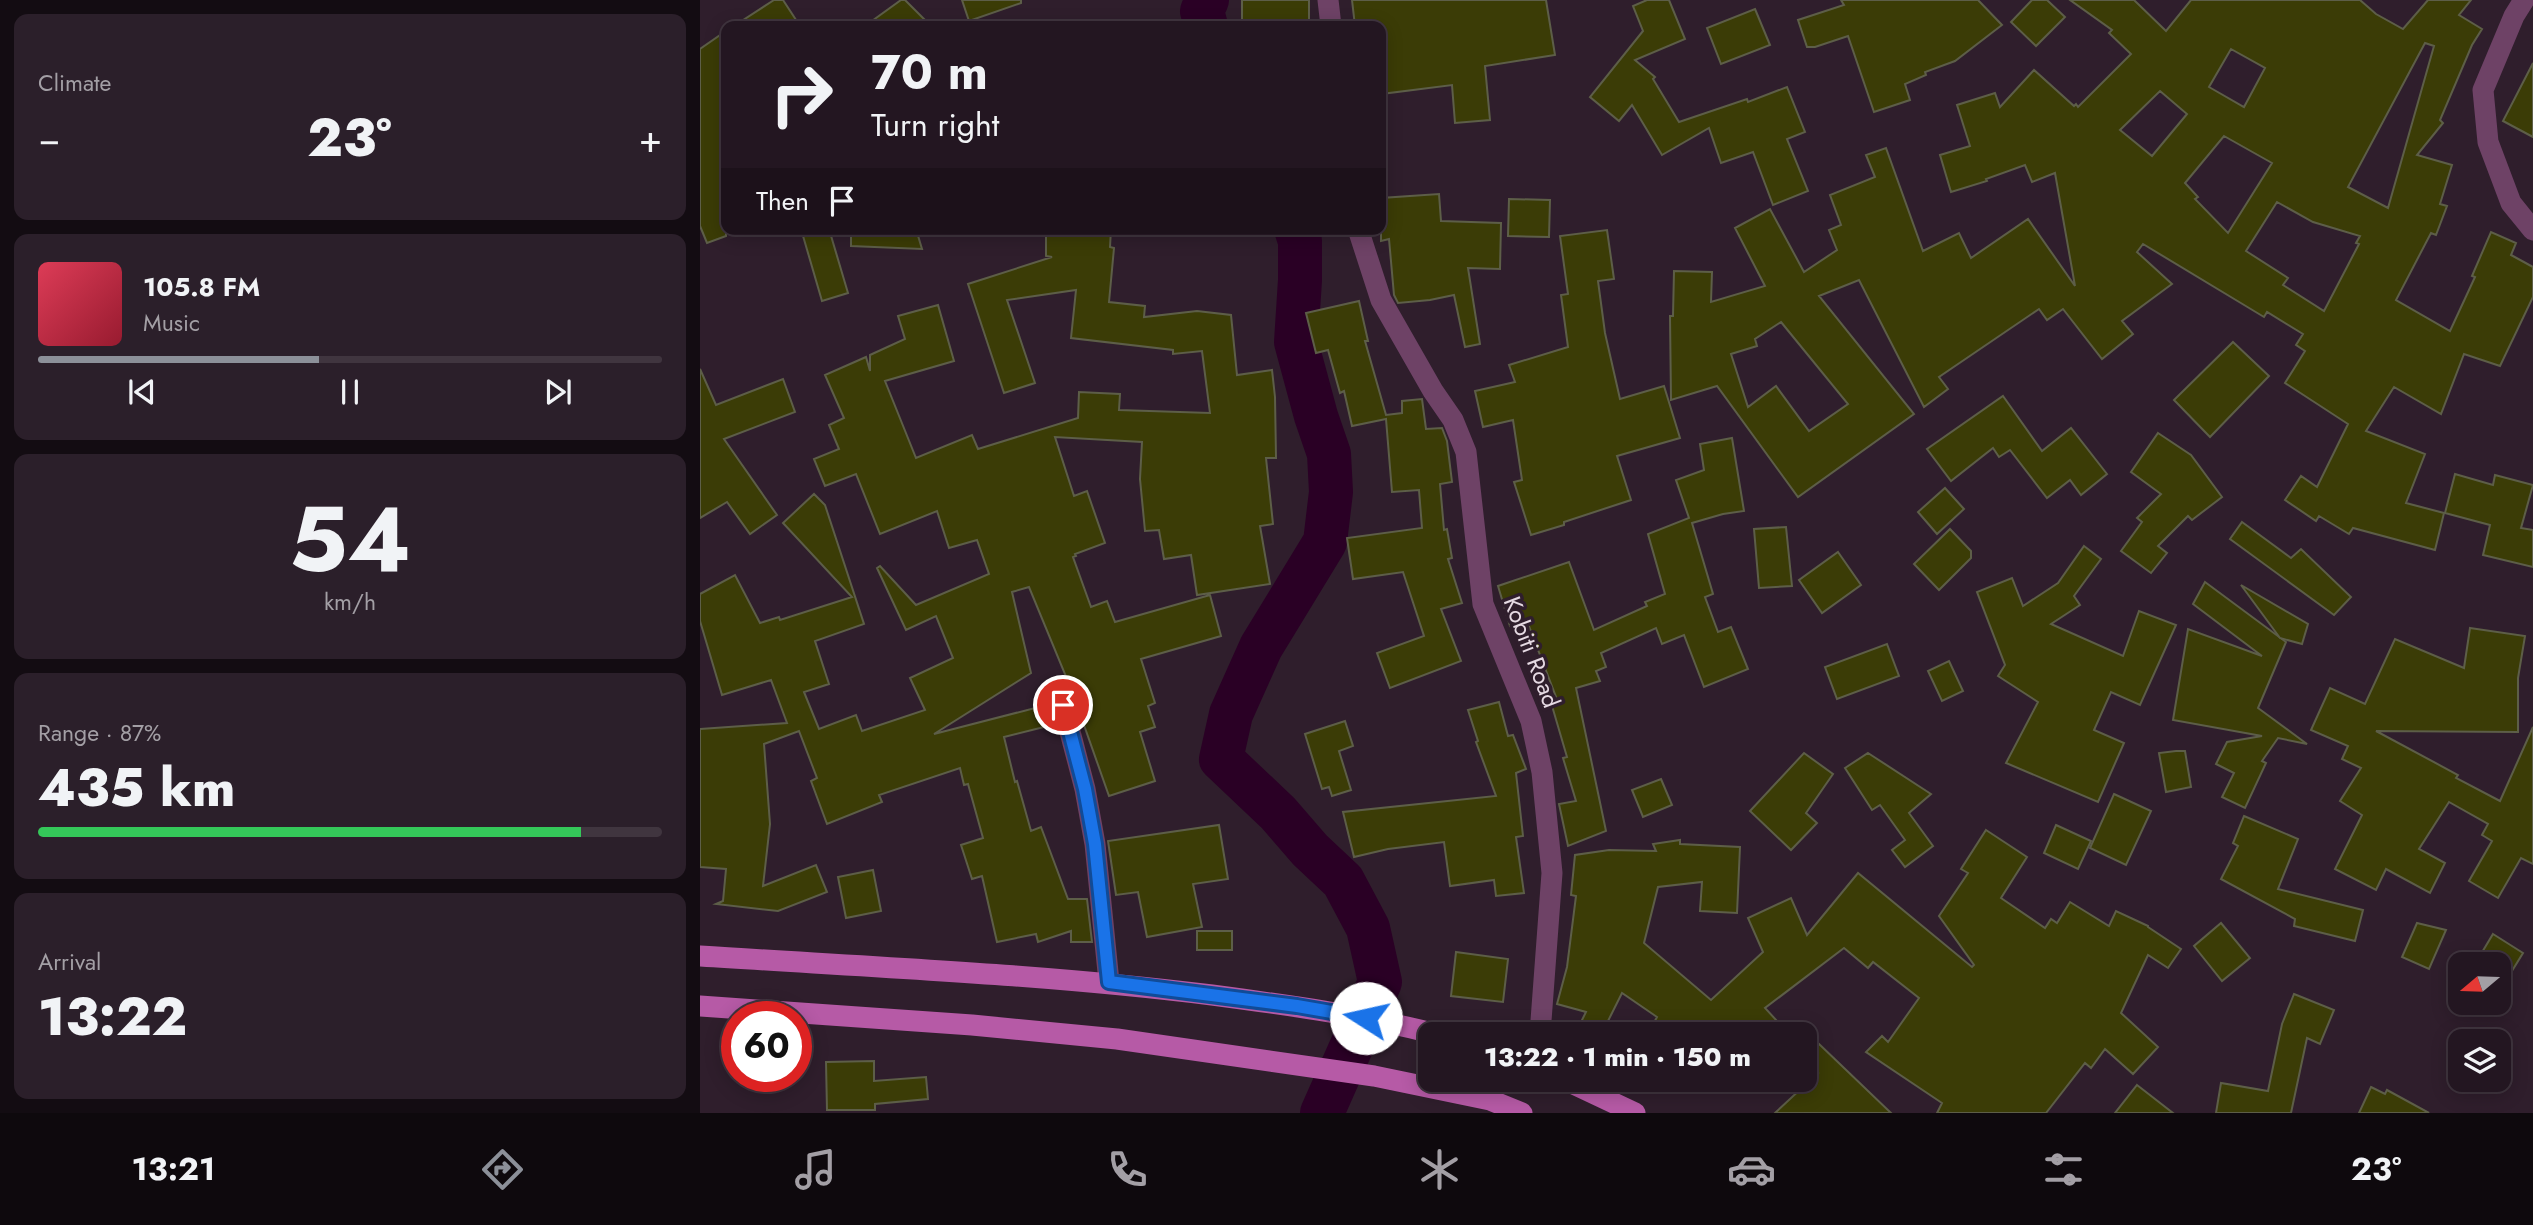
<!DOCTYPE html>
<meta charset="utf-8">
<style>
:root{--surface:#231621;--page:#2b1f2a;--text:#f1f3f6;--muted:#a39fa5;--line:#40353f;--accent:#8c9099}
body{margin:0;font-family:Jost,sans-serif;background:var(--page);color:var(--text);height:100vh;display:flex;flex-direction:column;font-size:26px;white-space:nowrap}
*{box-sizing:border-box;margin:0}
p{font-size:23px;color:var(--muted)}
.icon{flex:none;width:38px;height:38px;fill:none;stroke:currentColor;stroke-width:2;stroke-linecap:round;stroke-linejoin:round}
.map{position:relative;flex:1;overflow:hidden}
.side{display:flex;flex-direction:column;gap:14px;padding:14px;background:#130c12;width:700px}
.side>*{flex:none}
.banner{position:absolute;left:21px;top:21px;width:665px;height:214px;border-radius:14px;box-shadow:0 4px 18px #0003,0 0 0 2px var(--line);background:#231621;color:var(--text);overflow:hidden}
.needle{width:46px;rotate:251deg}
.fabs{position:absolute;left:1748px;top:952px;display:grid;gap:14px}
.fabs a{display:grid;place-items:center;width:63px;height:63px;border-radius:14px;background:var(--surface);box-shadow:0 4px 18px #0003,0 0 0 2px var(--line);font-size:35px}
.speed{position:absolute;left:21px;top:1001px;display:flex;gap:14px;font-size:35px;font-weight:700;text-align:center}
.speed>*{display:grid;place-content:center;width:91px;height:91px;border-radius:50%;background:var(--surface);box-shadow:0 4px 18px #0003,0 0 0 2px var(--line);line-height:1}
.speed .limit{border:10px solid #d22;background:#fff;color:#111}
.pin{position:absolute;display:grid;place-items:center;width:60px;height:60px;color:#fff;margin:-30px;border:4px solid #fff;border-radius:50%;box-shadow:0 2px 7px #0007}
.me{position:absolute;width:77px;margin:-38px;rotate:280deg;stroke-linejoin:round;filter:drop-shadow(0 0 5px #0008)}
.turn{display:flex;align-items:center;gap:24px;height:147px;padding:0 35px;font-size:32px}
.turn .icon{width:91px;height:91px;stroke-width:2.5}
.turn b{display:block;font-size:49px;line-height:60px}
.then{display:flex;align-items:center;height:66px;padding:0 35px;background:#0003;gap:14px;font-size:26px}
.big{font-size:52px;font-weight:800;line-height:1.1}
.side .tile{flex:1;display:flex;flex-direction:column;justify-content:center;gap:10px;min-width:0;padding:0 24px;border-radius:14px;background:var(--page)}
.side .dial{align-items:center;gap:0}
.dial b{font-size:91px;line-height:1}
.song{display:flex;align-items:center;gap:21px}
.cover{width:84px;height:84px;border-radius:10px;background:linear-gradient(135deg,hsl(350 70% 55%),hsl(350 70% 35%))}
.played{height:7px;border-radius:4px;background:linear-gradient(90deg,var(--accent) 45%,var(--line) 45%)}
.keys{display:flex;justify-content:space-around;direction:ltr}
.heat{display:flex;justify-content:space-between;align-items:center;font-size:38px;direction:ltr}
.charge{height:10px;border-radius:5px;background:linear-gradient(90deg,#34c759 87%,var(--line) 0)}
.trip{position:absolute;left:718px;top:1022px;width:399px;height:70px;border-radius:14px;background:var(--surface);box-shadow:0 4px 18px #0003,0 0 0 2px var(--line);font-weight:800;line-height:70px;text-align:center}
.menu{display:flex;height:112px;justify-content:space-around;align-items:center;background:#0e090d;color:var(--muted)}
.menu .icon{width:49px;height:49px}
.menu .current{color:var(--accent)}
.menu b{font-size:32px;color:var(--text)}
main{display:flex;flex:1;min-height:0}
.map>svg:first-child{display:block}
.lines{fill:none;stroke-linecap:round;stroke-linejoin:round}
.river{stroke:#2a0025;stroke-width:44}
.building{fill:#3b3c06;stroke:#5d5e48;stroke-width:2;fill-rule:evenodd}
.minor{stroke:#6e4266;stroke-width:21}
.primary{stroke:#b65aa6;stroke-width:21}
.route-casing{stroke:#114b97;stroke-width:18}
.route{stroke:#1a73e8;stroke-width:12}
.labels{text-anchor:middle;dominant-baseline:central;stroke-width:7;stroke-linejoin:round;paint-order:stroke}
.street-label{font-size:24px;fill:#e6dae3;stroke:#2f1e2c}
</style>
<main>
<section class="side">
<div class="tile"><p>Climate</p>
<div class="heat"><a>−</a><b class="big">23°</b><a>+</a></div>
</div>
<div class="tile">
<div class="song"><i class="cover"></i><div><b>105.8 FM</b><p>Music</p></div></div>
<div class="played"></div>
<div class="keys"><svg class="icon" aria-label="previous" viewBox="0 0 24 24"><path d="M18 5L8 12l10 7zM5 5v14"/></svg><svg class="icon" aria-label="pause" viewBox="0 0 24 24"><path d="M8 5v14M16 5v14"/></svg><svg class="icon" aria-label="next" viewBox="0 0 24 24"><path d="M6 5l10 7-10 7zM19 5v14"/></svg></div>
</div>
<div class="tile dial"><b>54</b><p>km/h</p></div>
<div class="tile"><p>Range · 87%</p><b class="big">435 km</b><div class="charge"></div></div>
<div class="tile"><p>Arrival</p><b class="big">13:22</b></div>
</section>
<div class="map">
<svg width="1833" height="1113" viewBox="0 0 1833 1113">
<rect width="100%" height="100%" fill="#2f1e2c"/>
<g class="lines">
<!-- river -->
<g class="river">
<polyline points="506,26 502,11 507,0"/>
<polyline points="596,229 600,241 600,280 596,342 616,416 629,454 631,492 625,542 561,647 531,714 521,759 578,813 610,850 643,881 668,928 680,982 622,1113"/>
</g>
</g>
<!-- building -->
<g class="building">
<polygon points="74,0 83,0 100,26 34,26"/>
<polygon points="201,0 205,0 231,26 165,26"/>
<polygon points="262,0 321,0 321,3 269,21"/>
<rect x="542" y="0" width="67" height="26"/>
<polygon points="652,0 846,0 855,55 785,66 790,120 755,123 752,85 681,94 681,26 655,26"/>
<polygon points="947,0 969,0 985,39 935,60 955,77 953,79 979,122 1047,99 1048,102 1087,87 1105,132 1087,139 1108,191 1073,205 1053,152 1021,163 1009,128 962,155 932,105 919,121 890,97 943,31 933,6"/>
<polygon points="1141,0 1278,0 1302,25 1255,61 1225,72 1226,75 1205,84 1210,100 1174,112 1148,36 1115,47 1107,47 1098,20 1144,5"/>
<polygon points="1332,0 1347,0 1365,17 1336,46 1311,22"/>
<path d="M1370 0H1434L1466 31 1491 0H1660L1676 14 1703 29 1728 0H1771L1759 15 1782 29 1772 45 1740 120 1743 123 1717 155 1752 165 1740 204 1747 206 1736 235 1731 233 1696 300 1750 331 1775 277 1772 276 1791 232 1816 243 1811 255 1833 267V297L1800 366 1764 354 1741 414 1694 387 1666 431 1725 454 1706 503 1744 513 1735 550 1653 528 1649 534 1619 516 1616 521 1585 500 1601 476 1617 487 1648 424 1585 383 1605 351 1596 345 1603 334 1567 312 1564 317 1443 244 1437 252 1472 284 1422 321 1433 334 1402 359 1363 309 1347 320 1339 309 1239 377 1248 389 1224 407 1159 280 1119 296 1214 414 1098 497 1017 386 971 400 970 316H973L974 271 1012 272 1011 302 1065 286 1035 228 1070 209 1104 272 1137 250 1129 230 1141 225 1130 195 1175 177 1166 155 1186 148 1223 251 1259 233 1271 258 1328 219 1375 286 1355 173 1332 182 1325 165 1286 179 1287 181 1251 192 1240 155 1270 146 1257 105 1295 93 1300 107 1334 70 1374 106 1376 104 1378 107 1431 54 1409 33 1412 30ZM1725 43 1734 46 1688 208 1648 187ZM1531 49 1565 68 1544 107 1509 87ZM1460 91 1487 114 1452 156 1420 130ZM1524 136 1572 163 1528 233 1495 199 1498 197 1485 183ZM1577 202 1613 222 1660 236 1656 243 1659 244 1624 311 1583 285 1588 278 1546 251ZM1081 322 1148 404 1109 431 1076 386 1048 407 1031 354 1057 346 1055 339Z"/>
<polygon points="1055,9 1070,45 1021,64 1007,28"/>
<polygon points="26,31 26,236 7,243 0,226 0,49"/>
<polygon points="1833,63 1833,137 1803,121"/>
<polygon points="739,194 741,221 801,223 800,269 768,268 780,344 765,347 754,295 730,300 698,303 694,295 689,239 681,241 681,198"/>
<polygon points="809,199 850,200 849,237 808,236"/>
<polygon points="101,229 129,229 148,293 122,301"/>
<polygon points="151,229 216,229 222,249 151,246"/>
<polygon points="346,229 411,229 410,247 414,248 409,302 445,306 444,317 497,311 531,315 537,375 572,370 575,397 576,458 566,458 573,524 560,526 570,584 497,595 491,555 464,559 459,530 445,531 440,479 442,442 355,437 374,496 387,491 405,543 375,554 376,556 373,557 391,607 407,601 415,622 510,595 521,636 441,659 455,703 448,706 455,727 440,732 455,781 409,796 372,691 329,587 312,592 331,673 234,734 339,707 344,727 304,737 315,782 317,781 331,831 341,827 368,899 387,899 392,942 371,942 371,931 338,942 336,934 297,942 282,876 272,879 261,845 283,838 268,784 264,785 260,768 179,795 182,802 127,824 111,781 117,778 99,731 64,744 70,824 63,886 116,865 127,892 78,911 16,904 23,901 26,869 0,867 0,729 87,723 71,680 22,695 0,621 0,594 35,575 60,623 79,617 80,620 152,597 83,523 114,494 125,505 164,624 115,641 129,684 104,692 119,729 156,715 162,731 225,710 210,678 253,658 236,616 206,630 177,568 180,566 216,605 289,574 277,540 249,548 237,511 180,534 156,474 125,486 114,459 139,449 129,425 144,418 125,375 166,357 170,371 170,355 205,339 198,316 238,305 254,361 185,381 216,458 272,435 278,449 378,418 379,392 420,394 419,410 510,413 502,351 473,354 473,350 371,338 376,290 307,300 335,383 304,393 268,284 352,257 346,256"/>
<polygon points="907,230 914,279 898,281 905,333 920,399 964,386 980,438 917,456 931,500 864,522 864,525 831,535 814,482 822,480 813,420 783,427 775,391 815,382 809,365 868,347 861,295 868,294 860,236"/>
<polygon points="659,301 668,341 665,341 686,415 702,413 702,401 722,399 726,429 742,428 747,441 752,482 740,484 744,530 747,529 752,558 748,559 762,603 741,609 761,661 690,688 677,653 724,636 703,572 653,579 647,538 722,528 719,490 692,492 686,419 652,426 644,391 640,393 628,350 616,353 606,313"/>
<polygon points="1533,342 1569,376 1510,437 1474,400"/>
<polygon points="0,369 16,405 83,379 95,412 24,439 77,515 50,534 27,502 0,518"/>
<polygon points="1303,396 1342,451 1371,428 1407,474 1381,495 1370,480 1347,498 1310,450 1299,457 1293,448 1251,481 1227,449"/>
<polygon points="1458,433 1491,455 1522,497 1492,520 1488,516 1458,546 1467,553 1451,573 1421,551 1442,522 1437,518 1461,494 1431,472"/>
<polygon points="1032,438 1044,511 1023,514 992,523 1013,594 1005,597 1018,632 1031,627 1048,669 1004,687 984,635 962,644 956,628 901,653 906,667 896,671 900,681 876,688 906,831 868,846 859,804 876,801 863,758 867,757 850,699 856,697 827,621 810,626 798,586 869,562 894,630 947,606 945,602 965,594 948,534 989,518 976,480 1004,470 1000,444"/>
<polygon points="1755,474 1793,485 1795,475 1833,485 1821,528 1833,530 1833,567 1783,555 1790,525 1745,513"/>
<polygon points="1245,488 1264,509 1237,534 1218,512"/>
<polygon points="1542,522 1591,558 1601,549 1651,597 1634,615 1530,539"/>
<polygon points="1086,527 1092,586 1059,588 1054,529"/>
<polygon points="1250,529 1271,551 1271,558 1239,590 1214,564"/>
<polygon points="1384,546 1401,559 1374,596 1380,605 1351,624 1423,656 1439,611 1476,625 1440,705 1411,692 1394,730 1424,743 1398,802 1306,763 1338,702 1298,676 1305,665 1277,592 1312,578 1323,606 1358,583"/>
<polygon points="1138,552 1161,585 1122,613 1099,580"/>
<polygon points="1505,582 1586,642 1558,708 1607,744 1578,738 1562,761 1566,763 1545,808 1522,797 1534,773 1516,764 1527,742 1562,736 1473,720 1488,629 1562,656 1493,604"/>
<polygon points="1541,585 1608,624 1602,644 1580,638"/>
<polygon points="1770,628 1825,636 1818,678 1818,732 1676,731 1758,775 1756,778 1800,801 1833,727 1833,864 1821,858 1798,898 1769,881 1792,841 1782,835 1788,824 1749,802 1719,849 1745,863 1730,893 1686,869 1676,890 1635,869 1662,815 1640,801 1661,768 1642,759 1648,746 1611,730 1630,688 1665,704 1695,639 1764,668"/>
<polygon points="1187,644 1199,676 1137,699 1125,667"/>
<polygon points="1249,661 1263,691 1242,701 1228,671"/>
<polygon points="799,702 808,736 813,735 826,769 816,773 823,836 816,837 824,893 796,896 794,880 750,886 744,842 688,849 654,857 643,812 796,796 776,742 778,741 768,710"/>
<polygon points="645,721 653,746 639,751 651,790 632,796 629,787 622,789 605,734"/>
<polygon points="1476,751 1485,751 1491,787 1466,792 1459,753"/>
<polygon points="1104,753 1133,774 1106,813 1117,823 1091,850 1050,811"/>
<polygon points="1168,753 1231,794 1209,813 1233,846 1205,867 1192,850 1205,840 1180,805 1172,810 1145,768"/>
<polygon points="961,779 972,805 943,817 932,790"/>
<polygon points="1414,794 1451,811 1426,865 1390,848"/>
<polygon points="1544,816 1598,839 1578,889 1663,910 1655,941 1594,926 1595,919 1521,879 1538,846 1533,843"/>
<polygon points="519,825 528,879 493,884 502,927 447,937 438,892 416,895 408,841"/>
<polygon points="1356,825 1391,841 1378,869 1344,853"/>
<polygon points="1286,830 1327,857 1301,898 1345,928 1351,919 1357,923 1370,902 1409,926 1416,911 1448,926 1448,927 1481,949 1468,968 1448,955 1421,1013 1458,1047 1433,1074 1405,1049 1391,1068 1385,1063 1346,1113 1237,1113 1242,1103 1166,1052 1182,1036 1188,1042 1219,998 1173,962 1168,968 1144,948 1065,1008 1089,1034 961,1034 951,1028 957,1017 922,993 902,1033 881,1022 886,1012 857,1004 867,967 876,896 871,895 875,855 909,850 956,851 953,844 980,840 980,844 1040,847 1037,913 1000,911 1002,882 958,887 944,943 1011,1000 1063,952 1048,918 1091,898 1107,935 1158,873 1272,967 1274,965 1239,916 1268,873 1261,869"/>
<polygon points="173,870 181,911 146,918 138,877"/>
<polygon points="1521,923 1550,958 1522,981 1494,946"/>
<polygon points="1717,923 1746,930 1729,969 1702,957"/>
<rect x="497" y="931" width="35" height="19"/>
<polygon points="1793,934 1823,953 1799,992 1799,964 1775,964"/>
<polygon points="756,952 808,959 803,1002 751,996"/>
<polygon points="1594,994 1634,1010 1620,1044 1607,1038 1591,1113 1516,1113 1521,1083 1568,1091 1582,1024"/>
<polygon points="1118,1043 1191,1113 1075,1113 1118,1073 1104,1060"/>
<polygon points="174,1061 174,1081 226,1077 228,1099 175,1104 175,1110 127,1110 126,1062"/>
<polygon points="1437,1085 1473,1113 1415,1113"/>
<polygon points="1671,1087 1685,1094 1687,1090 1729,1113 1659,1113"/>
</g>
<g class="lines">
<!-- minor -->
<g class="minor">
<polyline points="628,0 631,26"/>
<polyline points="1824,0 1814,16 1783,90 1788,142 1811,203 1833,230"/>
<polyline points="658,229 681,300 733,391 753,420 766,452 783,604 831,721 842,772 852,873 840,1034"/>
<polyline points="363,705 385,789 395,844 409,982"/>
</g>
<!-- primary -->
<g class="primary">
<path d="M0 956C171 967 342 974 512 995 587 1005 662 1015 736 1034"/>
<polyline points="0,1006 272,1025 417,1039 674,1076 790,1100 822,1113"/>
<polyline points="865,1080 935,1113"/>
</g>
</g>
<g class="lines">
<defs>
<polyline id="route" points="363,705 385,789 395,844 409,982 597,1006 666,1018"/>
</defs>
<!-- route casing -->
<use href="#route" class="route-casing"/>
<!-- route -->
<use href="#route" class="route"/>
</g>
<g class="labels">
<!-- street labels -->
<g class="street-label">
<text transform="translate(832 652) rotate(69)">Kobiti Road</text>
</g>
</g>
</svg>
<div class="fabs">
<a><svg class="needle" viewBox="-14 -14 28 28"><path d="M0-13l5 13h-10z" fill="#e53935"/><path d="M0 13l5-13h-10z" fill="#a39fa5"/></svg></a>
<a><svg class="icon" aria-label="layers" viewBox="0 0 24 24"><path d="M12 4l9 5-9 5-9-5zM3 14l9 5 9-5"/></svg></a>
</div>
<div class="speed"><div class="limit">60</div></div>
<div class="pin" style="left:363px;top:705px;background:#d93025"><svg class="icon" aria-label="arrive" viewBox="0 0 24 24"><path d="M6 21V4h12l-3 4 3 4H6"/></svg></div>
<svg class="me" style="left:666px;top:1018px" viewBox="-20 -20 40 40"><circle r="19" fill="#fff"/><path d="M0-13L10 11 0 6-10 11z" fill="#1a73e8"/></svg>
<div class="trip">13:22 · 1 min · 150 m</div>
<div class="banner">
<div class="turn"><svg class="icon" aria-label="right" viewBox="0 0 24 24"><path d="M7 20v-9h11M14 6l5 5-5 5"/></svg><div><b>70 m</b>Turn right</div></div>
<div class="then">Then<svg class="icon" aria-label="arrive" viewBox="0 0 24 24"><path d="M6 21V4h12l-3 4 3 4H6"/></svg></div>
</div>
</div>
</main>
<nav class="menu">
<b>13:21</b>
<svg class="icon current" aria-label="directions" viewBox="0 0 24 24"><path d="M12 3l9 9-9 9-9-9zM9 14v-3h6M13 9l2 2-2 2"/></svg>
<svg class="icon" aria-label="music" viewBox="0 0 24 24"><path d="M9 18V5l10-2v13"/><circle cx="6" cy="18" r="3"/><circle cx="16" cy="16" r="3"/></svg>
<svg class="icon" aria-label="phone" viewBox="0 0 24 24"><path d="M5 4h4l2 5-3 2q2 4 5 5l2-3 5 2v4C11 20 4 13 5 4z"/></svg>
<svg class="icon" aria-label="climate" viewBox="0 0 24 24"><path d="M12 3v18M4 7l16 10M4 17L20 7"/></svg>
<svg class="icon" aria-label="car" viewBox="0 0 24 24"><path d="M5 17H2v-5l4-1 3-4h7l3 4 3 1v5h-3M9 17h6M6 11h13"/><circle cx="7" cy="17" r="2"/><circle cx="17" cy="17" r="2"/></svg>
<svg class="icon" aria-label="filters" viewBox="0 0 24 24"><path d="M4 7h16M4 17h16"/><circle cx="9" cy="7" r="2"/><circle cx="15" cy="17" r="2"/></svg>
<b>23°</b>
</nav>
